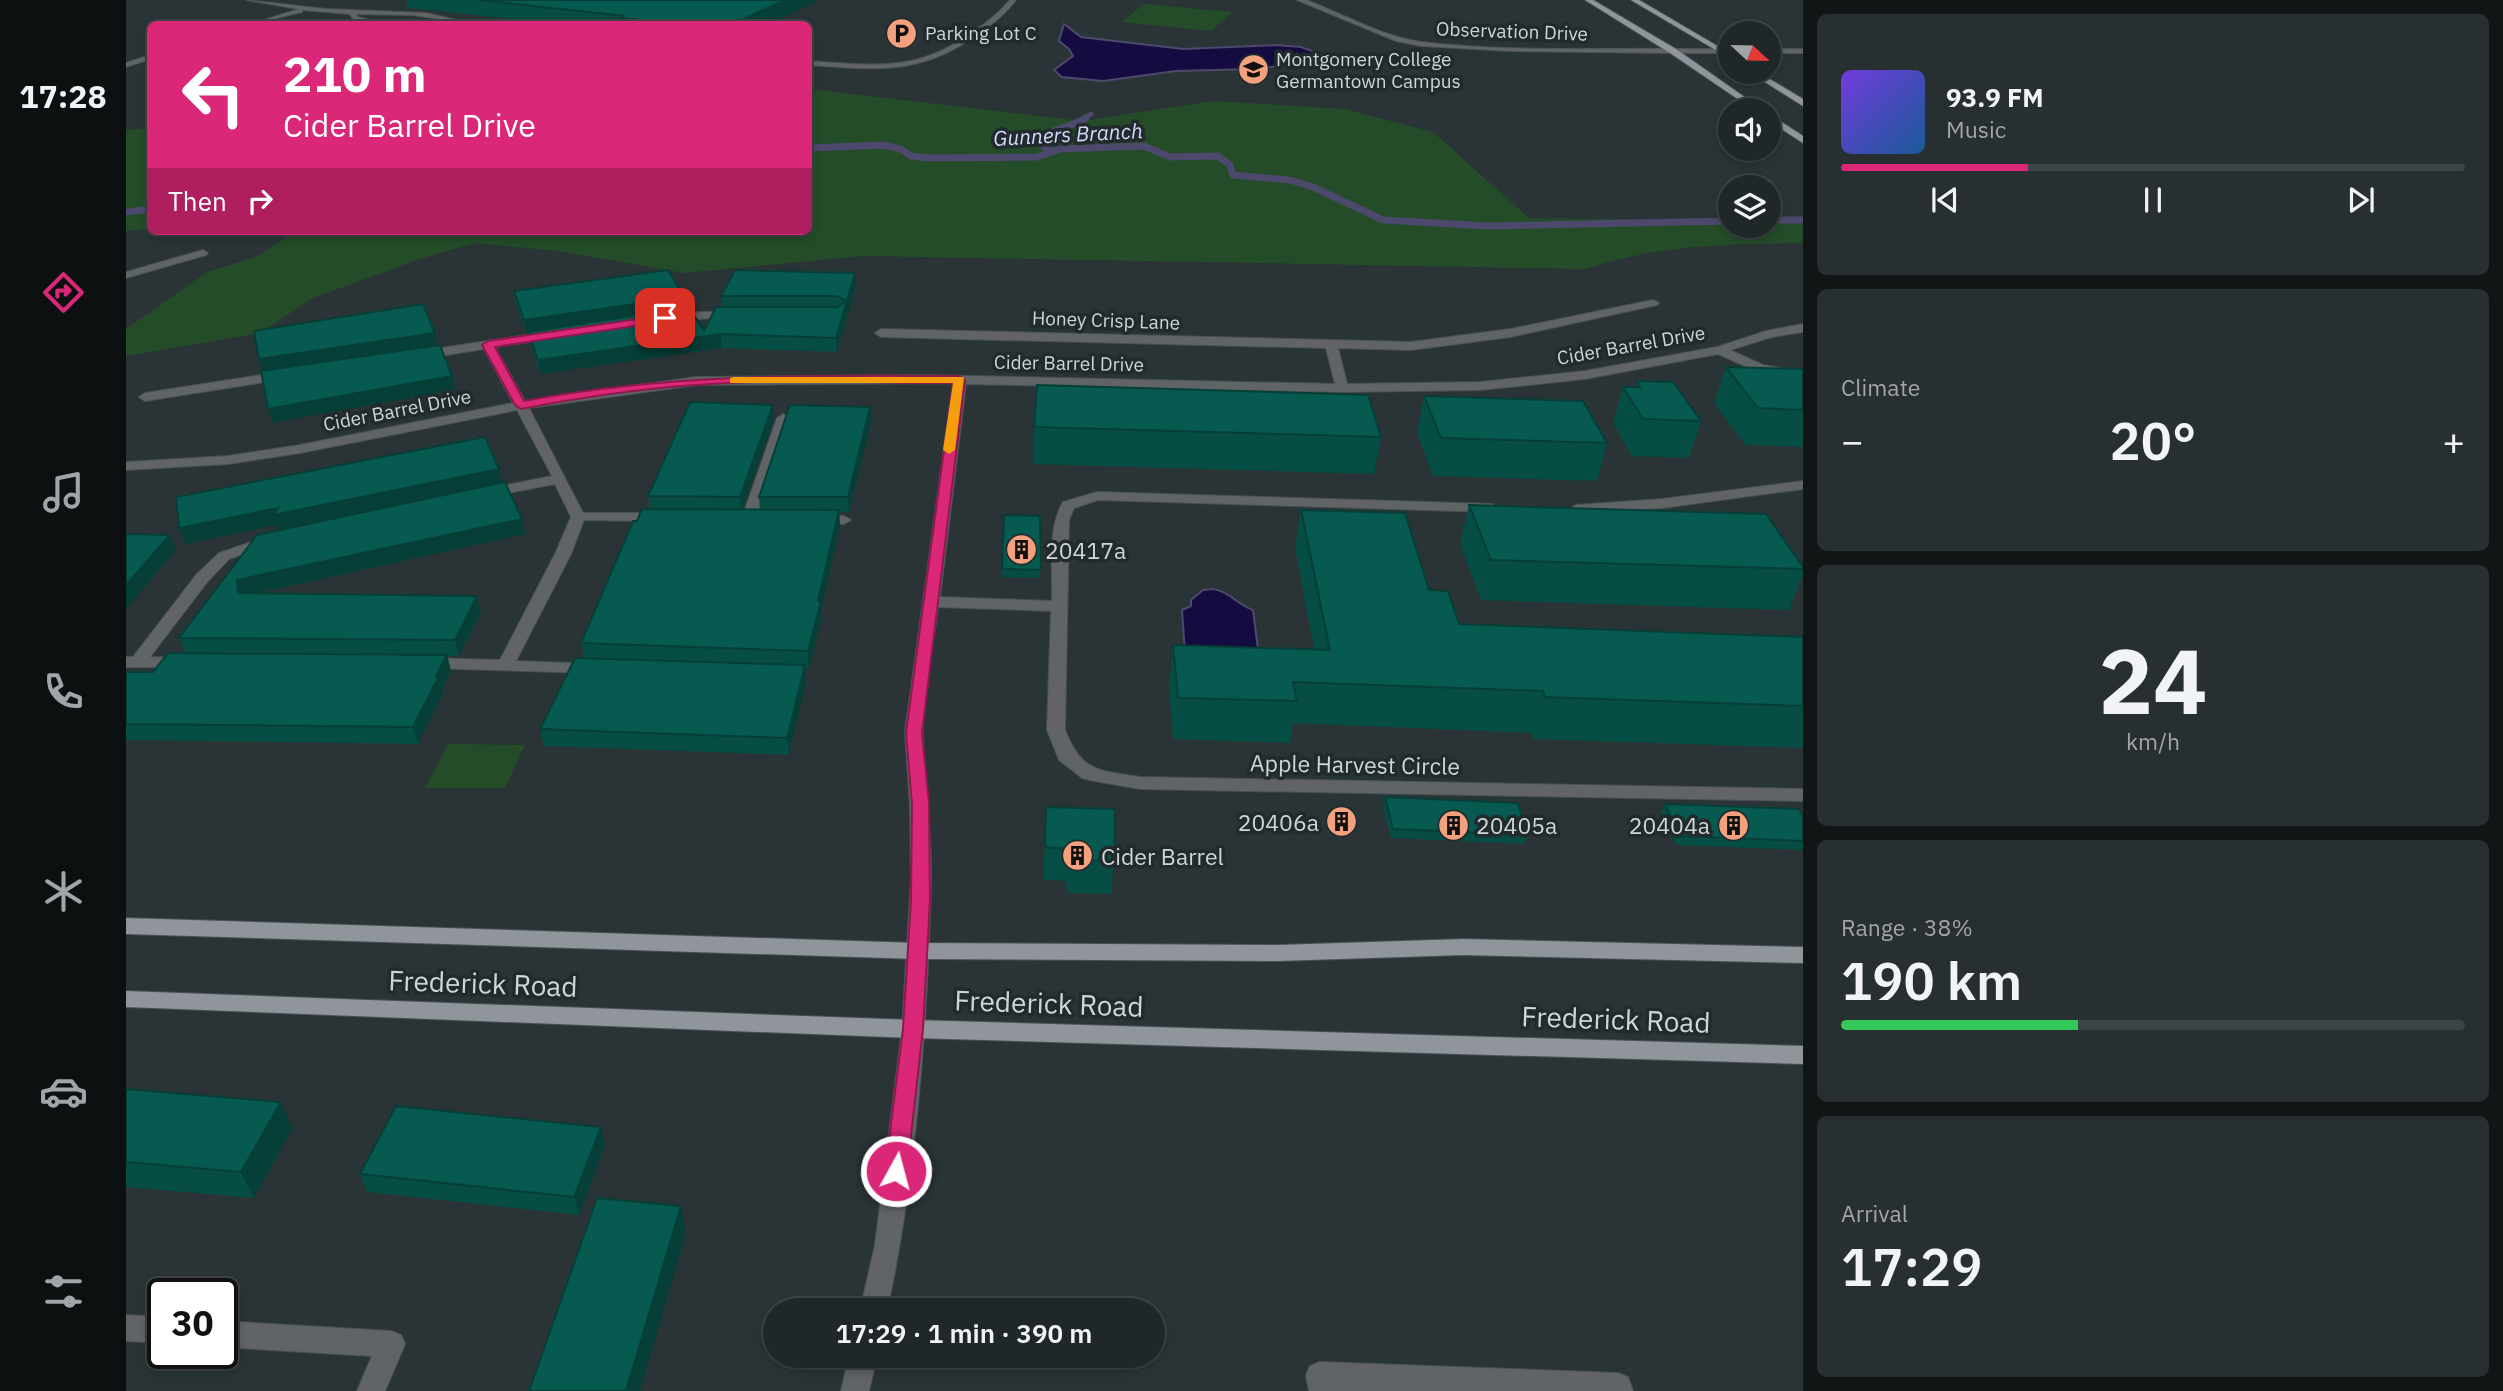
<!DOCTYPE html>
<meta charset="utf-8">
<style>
:root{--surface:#202728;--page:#282f30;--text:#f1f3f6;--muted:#a2a5a8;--line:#3d4445;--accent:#db2777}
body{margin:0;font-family:"IBM Plex Sans",sans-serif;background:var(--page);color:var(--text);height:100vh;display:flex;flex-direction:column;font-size:26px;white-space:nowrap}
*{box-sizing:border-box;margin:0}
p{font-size:23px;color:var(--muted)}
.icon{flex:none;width:38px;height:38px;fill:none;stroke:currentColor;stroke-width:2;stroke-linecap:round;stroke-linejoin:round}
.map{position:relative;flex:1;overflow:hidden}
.panel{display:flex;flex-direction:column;gap:14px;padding:14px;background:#121516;width:700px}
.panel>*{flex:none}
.banner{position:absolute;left:21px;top:21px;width:665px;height:214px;border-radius:10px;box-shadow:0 4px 10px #0003,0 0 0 2px var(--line);background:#db2777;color:#fff;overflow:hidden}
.needle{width:46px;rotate:112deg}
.buttons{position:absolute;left:1592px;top:21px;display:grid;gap:14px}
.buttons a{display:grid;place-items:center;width:63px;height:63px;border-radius:50%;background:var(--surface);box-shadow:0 4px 10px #0003,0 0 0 2px var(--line);font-size:35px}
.speed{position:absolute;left:21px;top:1278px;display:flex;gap:14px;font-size:35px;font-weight:700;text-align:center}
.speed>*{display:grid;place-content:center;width:91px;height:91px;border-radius:50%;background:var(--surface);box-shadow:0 4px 10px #0003,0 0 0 2px var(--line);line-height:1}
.speed .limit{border:4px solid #111;border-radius:10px;background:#fff;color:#111}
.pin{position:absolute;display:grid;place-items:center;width:60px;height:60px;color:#fff;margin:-30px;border-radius:14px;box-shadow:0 4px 10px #0006}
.me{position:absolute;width:77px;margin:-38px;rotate:7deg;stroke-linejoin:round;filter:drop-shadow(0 0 5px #0008)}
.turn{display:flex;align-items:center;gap:24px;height:147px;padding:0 21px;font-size:32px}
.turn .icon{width:91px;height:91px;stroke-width:2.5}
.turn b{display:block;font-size:49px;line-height:60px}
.then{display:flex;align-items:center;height:66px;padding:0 21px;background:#0003;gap:14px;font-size:26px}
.big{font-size:52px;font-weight:600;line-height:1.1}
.panel .card{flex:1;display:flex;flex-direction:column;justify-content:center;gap:10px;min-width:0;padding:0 24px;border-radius:10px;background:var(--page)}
.panel .dial{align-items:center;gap:0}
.dial b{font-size:91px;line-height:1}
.song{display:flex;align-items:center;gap:21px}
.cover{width:84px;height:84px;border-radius:10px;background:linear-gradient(135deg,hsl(260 70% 55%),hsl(210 70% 35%))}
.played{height:7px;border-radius:4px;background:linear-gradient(90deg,var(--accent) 30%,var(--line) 30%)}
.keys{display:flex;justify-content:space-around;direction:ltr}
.heat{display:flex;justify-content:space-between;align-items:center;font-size:38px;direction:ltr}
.charge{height:10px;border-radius:5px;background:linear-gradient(90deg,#34c759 38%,var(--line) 0)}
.trip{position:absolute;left:637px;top:1298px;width:402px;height:70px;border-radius:35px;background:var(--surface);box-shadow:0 4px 10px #0003,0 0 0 2px var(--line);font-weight:600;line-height:70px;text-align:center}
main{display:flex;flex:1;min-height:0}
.dock{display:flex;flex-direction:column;width:126px;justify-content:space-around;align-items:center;background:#0d1010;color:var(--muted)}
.dock .icon{width:49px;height:49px}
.dock .active{color:var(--accent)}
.dock b{font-size:32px;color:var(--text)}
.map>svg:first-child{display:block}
.green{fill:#244c28}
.water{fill:#140c40;stroke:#4c496d;stroke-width:2}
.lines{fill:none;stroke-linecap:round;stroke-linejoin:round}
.stream-far1{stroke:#4c496d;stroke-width:5}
.stream{stroke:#4c496d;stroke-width:7}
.service-casing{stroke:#485153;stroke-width:2}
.minor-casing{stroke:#485153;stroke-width:2}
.tertiary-casing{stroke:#485153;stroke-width:2}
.primary-casing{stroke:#485153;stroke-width:2}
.service{fill:#616467;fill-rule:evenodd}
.minor{fill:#616467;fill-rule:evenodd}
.tertiary{fill:#616467;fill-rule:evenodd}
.primary{fill:#8f959b;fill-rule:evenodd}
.wall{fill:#064d44}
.shaded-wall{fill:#053f37}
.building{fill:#075a4f;stroke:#053f37;stroke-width:2}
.route{fill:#db2777;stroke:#8e194d;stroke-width:2}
.slow{fill:#f59e0b}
.labels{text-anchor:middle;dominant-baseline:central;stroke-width:7;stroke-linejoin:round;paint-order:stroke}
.far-street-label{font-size:19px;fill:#d0d6d7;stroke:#212a2c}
.far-poi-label{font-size:19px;fill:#d0d6d7;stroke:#212a2c;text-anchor:start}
.far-water-label{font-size:21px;font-style:italic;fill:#d6dafd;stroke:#212a2c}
.poi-label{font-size:23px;fill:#d0d6d7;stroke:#212a2c;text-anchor:start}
.street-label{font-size:23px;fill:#d0d6d7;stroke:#212a2c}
.near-street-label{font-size:28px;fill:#d0d6d7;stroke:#212a2c}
</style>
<main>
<nav class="dock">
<b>17:28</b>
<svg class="icon active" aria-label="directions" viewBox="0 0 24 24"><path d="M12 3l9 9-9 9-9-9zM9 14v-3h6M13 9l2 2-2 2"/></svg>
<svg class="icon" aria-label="music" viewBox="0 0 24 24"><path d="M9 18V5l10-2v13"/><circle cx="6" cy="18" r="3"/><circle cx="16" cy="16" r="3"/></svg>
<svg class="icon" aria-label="phone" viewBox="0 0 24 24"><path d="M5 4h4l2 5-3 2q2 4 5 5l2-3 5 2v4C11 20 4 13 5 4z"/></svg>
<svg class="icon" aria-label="climate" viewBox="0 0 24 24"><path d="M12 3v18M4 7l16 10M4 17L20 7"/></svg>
<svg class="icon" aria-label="car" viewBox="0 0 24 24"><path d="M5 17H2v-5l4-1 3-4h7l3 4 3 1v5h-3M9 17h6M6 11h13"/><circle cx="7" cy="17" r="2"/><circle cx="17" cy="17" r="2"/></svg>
<svg class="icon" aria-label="filters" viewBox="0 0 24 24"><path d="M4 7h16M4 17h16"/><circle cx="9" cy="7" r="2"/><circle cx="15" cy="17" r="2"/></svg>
</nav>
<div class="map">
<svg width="1677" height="1391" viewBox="0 0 1677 1391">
<rect width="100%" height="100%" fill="#2a3436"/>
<!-- green -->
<g class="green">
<polygon points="1018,4 1106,12 1085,31 995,22"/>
<path d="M683 89 956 121 1087 101 1218 109 1307 132 1403 218 1605 221V226H1643V221L1677 222V243C1605 244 1529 245 1460 269L737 256 558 273 432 251 348 243 294 259 187 298 134 333 0 356V329L81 272 132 256 170 231H682Z"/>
<polygon points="24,128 24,229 0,231 0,130"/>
<polygon points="322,744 399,745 379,788 299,788"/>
</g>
<!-- water -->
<g class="water">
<polygon points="938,24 955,37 1057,49 1150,45 1175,47 1221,64 1187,62 1126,69 1050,71 977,81 936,77 928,70 947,56 943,49 933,41"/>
<path d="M1087 589C1105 592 1111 605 1127 610L1133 657 1059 653 1056 610 1065 606V600L1077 590Z"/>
</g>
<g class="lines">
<!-- stream-far1 -->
<polyline class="stream-far1" points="957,119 965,114"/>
<!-- stream -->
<g class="stream">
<polyline points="682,148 757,145 775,149 785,156 803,158 911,157 934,149 1018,146 1044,157 1092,156 1104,165 1107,175 1164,180 1187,187 1257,220 1361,226 1605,221"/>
<path d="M925 152 911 141C923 129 944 128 960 118"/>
<polyline points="0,212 24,209"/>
<polyline points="1643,220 1677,220"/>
</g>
<defs>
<g id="service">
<polygon points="120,0 200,9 300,13 348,24 286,15 230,14 231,17 263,24 227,19 224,14 176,10 176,12 126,24 173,9"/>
<path d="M884 0H890C878 16 862 28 845 39 790 76 745 69 682 65V61C747 65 786 73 843 35 858 25 872 14 884 0Z"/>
<polygon points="24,55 24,59 0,67 0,63"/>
<polygon points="77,250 82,253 80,255 0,278 0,272"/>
<polygon points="657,414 663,418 630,518 628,521 618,521 616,518 651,418"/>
<polygon points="452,513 533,513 540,517 533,521 447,520 445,517"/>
<polygon points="692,516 718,516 725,520 718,524 687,523 685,520"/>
</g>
<g id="minor">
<path d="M1171 0H1180C1217 14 1257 37 1296 42 1378 52 1464 48 1547 49L1551 51 1547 53 1384 51 1295 46 1270 41Z"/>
<path d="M1527 300 1533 303 1531 305 1384 337 1285 350 1212 348 1221 384 1354 382 1459 371 1591 347 1640 331 1677 324V332L1646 337 1604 350 1637 365 1677 372V380L1630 371 1592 354 1459 379 1354 390 1216 392 840 384 814 597 926 601C927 570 921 529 937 502L971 492 1366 504 1373 508 1366 512 972 500 948 508 943 520 939 730C956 773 973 770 1014 777L1677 789V801L1014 789 963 780 956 778 933 760 921 730 925 611 812 607C808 645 796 697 797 734 798 784 806 833 805 883 801 1025 791 1171 761 1311H734L749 1245 776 1029 785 880 784 805 779 732 827 383 570 385 403 408 459 517 445 554 390 661 473 664 476 668 467 673 299 668 290 663 299 658 374 660 429 554 445 517 429 484 361 497 354 493 361 489 426 476 391 410 174 453 102 464 0 470V462L102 456 174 445 387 403 358 349 295 359 289 355 295 351 427 331 431 332V338L369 347 399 401 570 377 796 375 1209 384 1200 348 755 337 749 333 755 329 1285 342 1384 329Z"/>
<polygon points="611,311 615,312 615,316 545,321 539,317 545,313"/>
<polygon points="160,371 164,372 164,378 19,401 13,397 19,393"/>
<polygon points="1677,481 1677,489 1536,508 1450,513 1443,509 1450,505 1536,499"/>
<polygon points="146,535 154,540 151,543 103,559 82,581 24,657 57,658 66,663 63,667 0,667 0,657 7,657 70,575 93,553"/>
<polygon points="0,1315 37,1317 37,1343 0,1341"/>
<polygon points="96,1321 265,1331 275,1335 279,1344 259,1391 231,1391 246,1356 96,1347"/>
<polygon points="723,1356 751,1356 743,1391 715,1391"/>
<polygon points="1194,1362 1492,1373 1502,1377 1507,1391 1183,1391 1180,1375 1184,1366"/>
</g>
<g id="tertiary">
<polygon points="1547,49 1605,49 1605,53 1544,53"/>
<rect x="1643" y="49" width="34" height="4"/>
</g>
<g id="primary">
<polygon points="1459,0 1467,0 1550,49 1637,110 1628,110 1544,53"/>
<polygon points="1505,0 1513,0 1605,54 1605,59"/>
<polygon points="1623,72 1632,72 1677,99 1677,106"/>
<polygon points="1643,114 1677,136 1677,143 1643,121"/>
<polygon points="0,918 792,943 1152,945 1338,939 1677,947 1677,963 1338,955 1152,961 792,959 0,934"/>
<polygon points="0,991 787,1020 1677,1046 1677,1064 787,1038 0,1007"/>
</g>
</defs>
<!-- service casing -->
<use href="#service" class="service-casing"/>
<!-- minor casing -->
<use href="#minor" class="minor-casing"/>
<!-- tertiary casing -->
<use href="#tertiary" class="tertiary-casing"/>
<!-- primary casing -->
<use href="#primary" class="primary-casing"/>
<!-- service -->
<use href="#service" class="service"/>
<!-- minor -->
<use href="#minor" class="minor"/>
<!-- tertiary -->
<use href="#tertiary" class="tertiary"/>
<!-- primary -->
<use href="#primary" class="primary"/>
</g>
<!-- wall -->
<g class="wall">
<polygon points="280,0 693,0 643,24 434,24 282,8"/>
<polygon points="730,286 711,352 596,348 414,374 405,345 402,333 401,334 390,304 388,291 559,308 578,331 597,307 595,296"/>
<polygon points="1600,367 1677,369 1677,447 1619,445 1588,403"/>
<polygon points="1510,381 1575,421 1563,458 1506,456 1487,423 1497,387 1509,387"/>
<polygon points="1298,396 1481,443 1471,481 1307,476 1291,433"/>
<polygon points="647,405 648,419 616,510 634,510 633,497 744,407 745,422 723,512 713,512 714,526 695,609 696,617 683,668 679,668 680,681 663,755 418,746 414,729 458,658 455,643 511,521 524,509 522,496"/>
<polygon points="908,427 1255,437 1248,474 907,464"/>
<polygon points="376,482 396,519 399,534 132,593 355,612 333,656 321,656 325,671 316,689 317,693 292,744 0,740 0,672 27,672 59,654 53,638 197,521 150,525 59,544 53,528"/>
<polygon points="1343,505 1677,567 1677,574 1663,610 1355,600 1334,544"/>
<polygon points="1175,510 1303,590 1333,624 1677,637 1677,748 1407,739 1405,733 1167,723 1164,743 1047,739 1043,686 1047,645 1188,649 1169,548"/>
<polygon points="878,515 914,516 914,578 876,577"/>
<polygon points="1259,797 1402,835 1399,844 1265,838 1257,806"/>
<polygon points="1539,804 1677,816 1677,850 1550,845 1535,812"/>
<polygon points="920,807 988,861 985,894 941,893 940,881 917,880"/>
<polygon points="0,1089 155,1102 166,1129 128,1198 0,1187"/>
<polygon points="475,1127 479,1145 453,1215 241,1192 234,1174"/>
</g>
<!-- shaded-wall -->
<g class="shaded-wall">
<polygon points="659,0 693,0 643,24 607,24"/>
<polygon points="729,273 730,286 711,352 710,338"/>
<polygon points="558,297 559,310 401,334 398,320"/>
<polygon points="309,333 312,347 137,373 133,359"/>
<polygon points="594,334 596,348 414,374 412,360"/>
<polygon points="326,376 329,390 146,423 142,409"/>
<polygon points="647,405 648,419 615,512 614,497"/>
<polygon points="744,407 745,422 723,512 722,497"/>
<polygon points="373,469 376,484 151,530 150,525 59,544 53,528 152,508"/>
<polygon points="713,510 714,526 695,609 696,617 683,668 682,651"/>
<polygon points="396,519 399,534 116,596 112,593 111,580"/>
<polygon points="44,535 50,550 0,609 0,585"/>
<polygon points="351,596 355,612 333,656 329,640"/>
<polygon points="321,655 325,671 316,689 317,693 292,744 287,727 310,676"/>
<polygon points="679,665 680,681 663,755 661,738"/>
<polygon points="155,1102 166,1129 128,1198 115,1172"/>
<polygon points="475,1127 479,1145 453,1215 448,1197"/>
<polygon points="555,1206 560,1233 514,1391 500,1391"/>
</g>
<!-- building -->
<g class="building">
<polygon points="352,0 659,0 607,24 519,24 500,23 508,19 494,18 499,16"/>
<polygon points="542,270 558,297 398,320 388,291"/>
<polygon points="609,270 729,273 710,338 594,334 412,360 402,332 563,307 578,331 590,307 711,307 720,301 711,296 595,296"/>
<polygon points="297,304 309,333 133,359 128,331"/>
<polygon points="314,345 326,376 142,409 135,371"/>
<polygon points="1600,367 1677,369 1677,410 1632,408"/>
<polygon points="1510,381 1547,382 1575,421 1517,419 1497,387 1514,387"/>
<polygon points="911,385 1242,395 1255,437 908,427"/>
<polygon points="1298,396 1457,401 1481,443 1315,438"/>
<polygon points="564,402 647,405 614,497 522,496"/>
<polygon points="664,405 744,407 722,497 633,497"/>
<polygon points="359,437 373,469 147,515 152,508 53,528 50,497"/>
<polygon points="379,482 396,519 111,580 112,593 351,596 329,640 53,638 131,535"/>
<polygon points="1343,505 1640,514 1677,567 1677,569 1365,560"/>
<polygon points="516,509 713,510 692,601 695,601 682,651 455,643 507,521 511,521"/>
<polygon points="1175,510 1279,513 1303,590 1322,591 1333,624 1677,637 1677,706 1419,697 1417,691 1167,682 1171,701 1052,698 1047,645 1204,650"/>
<polygon points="878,515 914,516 915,570 876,569"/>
<polygon points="0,534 44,535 0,585"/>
<polygon points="42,653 321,655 310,676 313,676 287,727 0,724 0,672 27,672"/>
<polygon points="449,658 679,665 661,738 414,729"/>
<polygon points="1259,797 1392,803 1402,835 1267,829"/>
<polygon points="1539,804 1673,809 1677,816 1677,841 1554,836"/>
<polygon points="920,807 989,809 988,861 942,860 942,849 919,847"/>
<polygon points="0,1089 155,1102 115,1172 0,1162"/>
<polygon points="270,1106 475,1127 448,1197 234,1174"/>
<polygon points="471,1198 555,1206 500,1391 403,1391"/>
</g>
<!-- route -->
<path class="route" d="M539 315 544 318 542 321 369 347 398 401C544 373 687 375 834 376L839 380 796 733 803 804 804 900 797 1029 781 1171 778 1178 770 1181 762 1178 759 1171 777 1029 785 900 786 804 780 733 827 383C742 383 655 378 570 385 512 389 452 398 395 409L389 405 356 345 362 341Z"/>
<!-- slow -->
<polygon class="slow" points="608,377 838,377 829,450 823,454 817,450 827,383 604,383 604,378"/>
<!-- icons -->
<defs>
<symbol id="parking-disc" viewBox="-11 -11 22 22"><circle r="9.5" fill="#f2a17e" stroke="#212a2c"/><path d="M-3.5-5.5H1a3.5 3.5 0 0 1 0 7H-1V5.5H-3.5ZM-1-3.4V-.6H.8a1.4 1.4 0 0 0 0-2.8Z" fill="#111"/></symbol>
<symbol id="university-disc" viewBox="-11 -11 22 22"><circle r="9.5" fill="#f2a17e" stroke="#212a2c"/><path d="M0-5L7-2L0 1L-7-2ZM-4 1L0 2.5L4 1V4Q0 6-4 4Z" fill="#111"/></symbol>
<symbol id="building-disc" viewBox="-11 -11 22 22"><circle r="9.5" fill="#f2a17e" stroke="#212a2c"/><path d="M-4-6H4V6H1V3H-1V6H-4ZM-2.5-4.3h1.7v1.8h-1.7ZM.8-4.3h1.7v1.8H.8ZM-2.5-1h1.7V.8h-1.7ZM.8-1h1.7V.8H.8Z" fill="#111"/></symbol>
</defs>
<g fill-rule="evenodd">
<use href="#parking-disc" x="758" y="16" width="35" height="35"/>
<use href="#university-disc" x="1110" y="52" width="35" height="35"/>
<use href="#building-disc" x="878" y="532" width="35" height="35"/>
<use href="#building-disc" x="1198" y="804" width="35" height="35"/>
<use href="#building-disc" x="1310" y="808" width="35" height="35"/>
<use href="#building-disc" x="1590" y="808" width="35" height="35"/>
<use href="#building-disc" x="934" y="838" width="35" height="35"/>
</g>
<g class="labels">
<!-- far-street labels -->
<g class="far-street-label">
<text transform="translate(1386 31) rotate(2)">Observation Drive</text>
<text transform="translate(980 320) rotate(2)">Honey Crisp Lane</text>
<text transform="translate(1505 345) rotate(-10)">Cider Barrel Drive</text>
<text transform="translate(943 363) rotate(1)">Cider Barrel Drive</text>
<text transform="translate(271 410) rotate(-11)">Cider Barrel Drive</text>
</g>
<!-- far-poi labels -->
<g class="far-poi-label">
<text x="799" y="33">Parking Lot C</text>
<text x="1150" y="59">Montgomery College<tspan x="1150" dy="22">Germantown Campus</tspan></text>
</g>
<!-- far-water labels -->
<g class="far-water-label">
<text transform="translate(942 134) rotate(-3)">Gunners Branch</text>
</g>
<!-- poi labels -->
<g class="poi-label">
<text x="919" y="550">20417a</text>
<text x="1193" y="822" text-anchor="end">20406a</text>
<text x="1350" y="825">20405a</text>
<text x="1584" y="825" text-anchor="end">20404a</text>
<text x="975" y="856">Cider Barrel</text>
</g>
<!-- street labels -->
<g class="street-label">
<text transform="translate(1229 764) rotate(1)">Apple Harvest Circle</text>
</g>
<!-- near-street labels -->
<g class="near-street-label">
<text transform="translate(357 983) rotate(2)">Frederick Road</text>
<text transform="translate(923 1003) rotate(2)">Frederick Road</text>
<text transform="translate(1490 1019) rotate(2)">Frederick Road</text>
</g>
</g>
</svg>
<div class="buttons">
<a><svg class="needle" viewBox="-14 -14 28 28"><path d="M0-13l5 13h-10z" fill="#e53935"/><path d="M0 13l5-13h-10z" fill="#a2a5a8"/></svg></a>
<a><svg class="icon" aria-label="sound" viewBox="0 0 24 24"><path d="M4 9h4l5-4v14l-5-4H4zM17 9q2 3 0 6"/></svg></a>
<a><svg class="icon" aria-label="layers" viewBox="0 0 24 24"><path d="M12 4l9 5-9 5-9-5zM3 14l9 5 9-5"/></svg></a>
</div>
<div class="speed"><div class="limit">30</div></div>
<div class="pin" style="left:539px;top:318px;background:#d93025"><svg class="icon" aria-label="arrive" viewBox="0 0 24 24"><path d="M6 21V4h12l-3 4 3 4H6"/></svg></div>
<svg class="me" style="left:770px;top:1171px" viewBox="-20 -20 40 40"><circle r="17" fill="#db2777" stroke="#fff" stroke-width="3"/><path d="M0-11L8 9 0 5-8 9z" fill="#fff"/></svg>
<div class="trip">17:29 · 1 min · 390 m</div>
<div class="banner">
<div class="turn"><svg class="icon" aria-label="left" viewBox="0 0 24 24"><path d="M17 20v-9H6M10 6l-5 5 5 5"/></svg><div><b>210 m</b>Cider Barrel Drive</div></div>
<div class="then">Then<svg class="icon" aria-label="right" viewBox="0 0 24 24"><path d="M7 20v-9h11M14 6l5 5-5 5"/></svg></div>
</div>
</div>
<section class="panel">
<div class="card">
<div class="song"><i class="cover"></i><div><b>93.9 FM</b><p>Music</p></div></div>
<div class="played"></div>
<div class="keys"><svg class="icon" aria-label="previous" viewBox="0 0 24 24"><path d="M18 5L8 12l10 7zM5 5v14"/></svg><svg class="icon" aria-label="pause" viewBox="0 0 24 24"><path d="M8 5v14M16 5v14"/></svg><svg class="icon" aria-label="next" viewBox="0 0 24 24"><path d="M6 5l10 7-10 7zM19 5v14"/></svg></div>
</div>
<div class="card"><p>Climate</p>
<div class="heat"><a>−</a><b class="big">20°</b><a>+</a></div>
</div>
<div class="card dial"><b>24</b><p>km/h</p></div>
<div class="card"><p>Range · 38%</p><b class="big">190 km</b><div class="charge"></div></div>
<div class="card"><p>Arrival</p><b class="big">17:29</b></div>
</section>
</main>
